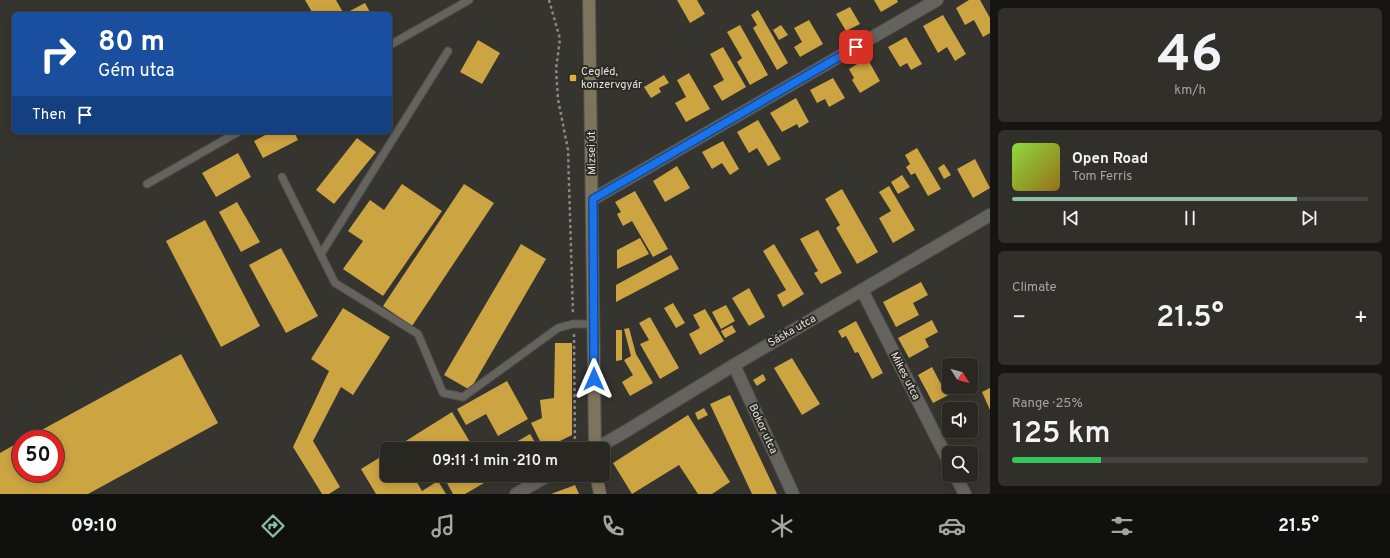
<!DOCTYPE html>
<meta charset="utf-8">
<style>
:root{--surface:#282722;--page:#302f2a;--text:#f1f3f6;--muted:#a5a5a5;--line:#444440;--accent:#8abfa5}
body{margin:0;font-family:Overpass,sans-serif;background:var(--page);color:var(--text);height:100vh;display:flex;flex-direction:column;font-size:15px;white-space:nowrap}
*{box-sizing:border-box;margin:0}
p{font-size:13px;color:var(--muted)}
.icon{flex:none;width:22px;height:22px;fill:none;stroke:currentColor;stroke-width:2;stroke-linecap:round;stroke-linejoin:round}
.map{position:relative;flex:1;overflow:hidden}
.side{display:flex;flex-direction:column;gap:8px;padding:8px;background:#161513;width:400px}
.side>*{flex:none}
.hud{position:absolute;left:12px;top:12px;width:380px;height:122px;border-radius:6px;box-shadow:0 2px 10px #0003,0 0 0 1px var(--line);background:#1a4fa0;color:#fff;overflow:hidden}
.needle{width:26px;rotate:127deg}
.controls{position:absolute;left:942px;top:358px;display:grid;gap:8px}
.controls a{display:grid;place-items:center;width:36px;height:36px;border-radius:6px;background:var(--surface);box-shadow:0 2px 10px #0003,0 0 0 1px var(--line);font-size:20px}
.speed{position:absolute;left:12px;top:430px;display:flex;gap:8px;font-size:20px;font-weight:700;text-align:center}
.speed>*{display:grid;place-content:center;width:52px;height:52px;border-radius:50%;background:var(--surface);box-shadow:0 2px 10px #0003,0 0 0 1px var(--line);line-height:1}
.speed .limit{border:6px solid #d22;background:#fff;color:#111}
.pin{position:absolute;display:grid;place-items:center;width:34px;height:34px;color:#fff;margin:-17px;border-radius:8px;box-shadow:0 2px 6px #0006}
.me{position:absolute;width:44px;margin:-22px;rotate:0deg;stroke-linejoin:round;filter:drop-shadow(0 0 3px #0008)}
.turn{display:flex;align-items:center;gap:14px;height:84px;padding:0 20px;font-size:18px}
.turn .icon{width:52px;height:52px;stroke-width:2.5}
.turn b{display:block;font-size:28px;line-height:34px}
.then{display:flex;align-items:center;height:38px;padding:0 20px;background:#0003;gap:8px;font-size:15px}
.big{font-size:30px;font-weight:600;line-height:1.1}
.side .card{flex:1;display:flex;flex-direction:column;justify-content:center;gap:6px;min-width:0;padding:0 14px;border-radius:6px;background:var(--page)}
.side .dial{align-items:center;gap:0}
.dial b{font-size:52px;line-height:1}
.song{display:flex;align-items:center;gap:12px}
.cover{width:48px;height:48px;border-radius:6px;background:linear-gradient(135deg,hsl(90 70% 55%),hsl(40 70% 35%))}
.played{height:4px;border-radius:2px;background:linear-gradient(90deg,var(--accent) 80%,var(--line) 80%)}
.keys{display:flex;justify-content:space-around;direction:ltr}
.heat{display:flex;justify-content:space-between;align-items:center;font-size:22px;direction:ltr}
.charge{height:6px;border-radius:3px;background:linear-gradient(90deg,#34c759 25%,var(--line) 0)}
.trip{position:absolute;left:380px;top:442px;width:230px;height:40px;border-radius:6px;background:var(--surface);box-shadow:0 2px 10px #0003,0 0 0 1px var(--line);font-weight:600;line-height:40px;text-align:center}
.dock{display:flex;height:64px;justify-content:space-around;align-items:center;background:#10100e;color:var(--muted)}
.dock .icon{width:28px;height:28px}
.dock .on{color:var(--accent)}
.dock b{font-size:18px;color:var(--text)}
main{display:flex;flex:1;min-height:0}
.map>svg:first-child{display:block}
.building{fill:#cda442}
.lines{fill:none;stroke-linecap:round;stroke-linejoin:round}
.lane-casing{stroke:#514f4b;stroke-width:9}
.street-casing{stroke:#514f4b;stroke-width:14}
.secondary-casing{stroke:#514f4b;stroke-width:14}
.path{stroke:#8a8984;stroke-width:2.5;stroke-dasharray:3 3;stroke-linecap:butt}
.lane{stroke:#65635d;stroke-width:7}
.street{stroke:#65635d;stroke-width:12}
.secondary{stroke:#7e745b;stroke-width:12}
.route-casing{stroke:#114b97;stroke-width:10}
.route{stroke:#1a73e8;stroke-width:7}
.poi-dot{fill:#e0b034;stroke:#2c2a25;stroke-width:1.5}
.labels{text-anchor:middle;dominant-baseline:central;stroke-width:4;stroke-linejoin:round;paint-order:stroke}
.poi-label{font-size:11px;fill:#e4e3df;stroke:#2c2a25;text-anchor:start}
.street-label{font-size:11px;fill:#e4e3df;stroke:#2c2a25}
</style>
<main>
<div class="map">
<svg width="990" height="494" viewBox="0 0 990 494">
<rect width="100%" height="100%" fill="#36342e"/>
<!-- building -->
<g class="building">
<polygon points="305,0 336,0 344,14 313,14"/>
<polygon points="677,0 697,0 705,14 690,23"/>
<polygon points="874,0 897,0 898,2 881,12"/>
<polygon points="969,0 980,0 990,18 990,33 983,37 974,20 965,25 956,8"/>
<polygon points="365,3 371,14 344,14"/>
<polygon points="850,7 860,24 846,31 836,14"/>
<polygon points="758,10 788,63 777,70 753,28 757,25 751,15"/>
<polygon points="943,15 966,54 955,61 947,47 938,53 923,26"/>
<polygon points="809,20 823,44 800,57 794,47 802,42 794,28"/>
<polygon points="740,25 768,75 750,85 737,62 742,58 727,32"/>
<polygon points="781,25 788,35 779,40 773,30"/>
<polygon points="906,37 922,64 911,70 907,63 900,67 888,47"/>
<polygon points="478,40 500,53 482,84 460,72"/>
<polygon points="723,47 746,87 722,101 713,86 724,80 710,54"/>
<polygon points="867,58 880,81 860,93 852,80 854,78 849,69"/>
<polygon points="689,73 710,109 686,122 675,103 686,97 677,80"/>
<polygon points="664,75 669,83 659,88 661,92 651,98 644,87"/>
<polygon points="833,78 845,98 829,107 825,99 817,103 810,90"/>
<polygon points="796,98 809,122 799,128 797,124 782,132 770,113"/>
<polygon points="758,120 781,159 768,166 757,148 749,153 737,132"/>
<polygon points="271,132 294,132 298,140 263,158 254,141"/>
<polygon points="357,138 376,152 334,204 316,190"/>
<polygon points="723,141 739,169 730,175 722,163 712,169 702,152"/>
<polygon points="917,148 941,189 928,196 915,173 911,175 906,167 910,164 905,155"/>
<polygon points="238,153 251,177 216,197 202,173"/>
<polygon points="975,159 990,188 973,198 957,169"/>
<polygon points="944,164 951,175 944,179 938,168"/>
<polygon points="677,166 690,188 665,202 653,181"/>
<polygon points="902,175 910,187 898,194 891,182"/>
<polygon points="402,184 442,211 383,296 343,269 363,241 348,231 370,200 384,210"/>
<polygon points="464,184 494,203 412,326 383,306"/>
<polygon points="889,186 915,230 893,243 879,218 891,211 879,192"/>
<polygon points="842,189 878,252 857,264 836,228 840,225 825,199"/>
<polygon points="635,191 668,249 653,257 632,221 623,226 617,214 621,212 615,202"/>
<polygon points="237,202 260,242 241,252 219,212"/>
<polygon points="205,220 260,326 221,347 166,241"/>
<polygon points="818,230 842,273 821,284 814,273 818,271 800,239"/>
<polygon points="640,238 649,254 617,269 617,250"/>
<polygon points="521,244 546,259 470,390 444,375"/>
<polygon points="774,244 804,294 783,307 777,295 786,290 763,251"/>
<polygon points="281,248 318,316 286,333 249,265"/>
<polygon points="671,255 679,269 616,302 616,285"/>
<polygon points="921,282 928,295 913,303 919,315 896,327 883,302"/>
<polygon points="749,288 765,317 749,326 732,298"/>
<polygon points="673,303 685,323 676,328 664,308"/>
<polygon points="726,305 735,321 721,329 712,312"/>
<polygon points="343,308 390,337 353,395 341,387 313,441 340,487 329,494 322,494 293,447 329,371 311,359"/>
<polygon points="705,309 724,341 700,355 689,334 700,328 693,315"/>
<polygon points="650,317 679,368 660,379 640,344 649,340 639,323"/>
<polygon points="932,320 938,332 925,339 929,347 909,358 898,338"/>
<polygon points="856,321 883,373 872,379 858,352 855,353 846,336 842,338 838,331"/>
<polygon points="732,325 736,332 725,338 721,331"/>
<polygon points="629,328 636,354 653,383 630,396 622,382 633,375 624,360 631,356 624,329"/>
<polygon points="616,330 622,330 622,360 616,361"/>
<polygon points="555,343 572,343 572,435 544,449 531,423 542,418 540,400 554,398"/>
<polygon points="181,354 218,423 88,494 0,494 0,453 21,441 21,473 55,473 55,439 25,439"/>
<polygon points="792,358 820,404 802,415 774,368"/>
<polygon points="932,367 941,384 949,380 949,387 964,387 933,403 918,375"/>
<polygon points="763,374 766,380 757,386 753,380"/>
<polygon points="507,381 528,419 498,436 486,414 466,425 457,409"/>
<polygon points="990,388 990,410 982,392"/>
<polygon points="730,395 777,494 752,494 710,404"/>
<polygon points="704,408 708,415 698,420 695,413"/>
<polygon points="452,412 470,442 465,446 467,449 393,449"/>
<polygon points="688,415 730,482 712,494 698,494 679,465 632,494 613,463"/>
<polygon points="530,434 539,449 504,449"/>
<polygon points="387,453 387,475 421,475 415,479 422,491 438,481 446,494 376,494 361,469"/>
<polygon points="460,475 498,475 465,494 453,494 447,483"/>
<polygon points="575,485 579,494 551,494"/>
</g>
<g class="lines">
<defs>
<g id="lane">
<polyline points="390,45 469,0"/>
<polyline points="282,177 335,283 418,334 443,393 463,397 558,328 573,324 594,324"/>
<polyline points="147,184 238,132"/>
<polyline points="321,254 448,51"/>
</g>
<g id="street">
<polyline points="593,199 937,0"/>
<polyline points="862,290 949,462"/>
<polyline points="734,365 793,494"/>
<polyline points="595,449 623,433 734,365 990,215"/>
<polyline points="955,475 965,494"/>
<polyline points="516,494 549,475"/>
</g>
<g id="secondary">
<polyline points="589,0 595,449"/>
<polyline points="596,475 600,494"/>
</g>
</defs>
<!-- lane casing -->
<use href="#lane" class="lane-casing"/>
<!-- street casing -->
<use href="#street" class="street-casing"/>
<!-- secondary casing -->
<use href="#secondary" class="secondary-casing"/>
<!-- path -->
<g class="path">
<polyline points="549,0 560,39 556,69 558,99 568,150 573,315"/>
<polyline points="574,334 575,449"/>
</g>
<!-- lane -->
<use href="#lane" class="lane"/>
<!-- street -->
<use href="#street" class="street"/>
<!-- secondary -->
<use href="#secondary" class="secondary"/>
</g>
<g class="lines">
<defs>
<polyline id="route" points="594,379 593,199 856,47"/>
</defs>
<!-- route casing -->
<use href="#route" class="route-casing"/>
<!-- route -->
<use href="#route" class="route"/>
</g>
<!-- markers -->
<rect class="poi-dot" x="569" y="74" width="8" height="8" rx="2"/>
<g class="labels">
<!-- poi labels -->
<g class="poi-label">
<text x="581" y="72">Cegléd,<tspan x="581" dy="13">konzervgyár</tspan></text>
</g>
<!-- street labels -->
<g class="street-label">
<text transform="translate(592 153) rotate(-91)">Mizsei út</text>
<text transform="translate(792 331) rotate(-30)">Sáska utca</text>
<text transform="translate(905 376) rotate(63)">Mikes utca</text>
<text transform="translate(763 429) rotate(65)">Bokor utca</text>
</g>
</g>
</svg>
<div class="controls">
<a><svg class="needle" viewBox="-14 -14 28 28"><path d="M0-13l5 13h-10z" fill="#e53935"/><path d="M0 13l5-13h-10z" fill="#a5a5a5"/></svg></a>
<a><svg class="icon" aria-label="sound" viewBox="0 0 24 24"><path d="M4 9h4l5-4v14l-5-4H4zM17 9q2 3 0 6"/></svg></a>
<a><svg class="icon" aria-label="search" viewBox="0 0 24 24"><circle cx="10" cy="10" r="6"/><path d="M15 15l6 6"/></svg></a>
</div>
<div class="speed"><div class="limit">50</div></div>
<div class="pin" style="left:856px;top:47px;background:#d93025"><svg class="icon" aria-label="arrive" viewBox="0 0 24 24"><path d="M6 21V4h12l-3 4 3 4H6"/></svg></div>
<svg class="me" style="left:594px;top:379px" viewBox="-20 -20 40 40"><path d="M0-17L14 15 0 8-14 15z" fill="#1a73e8" stroke="#fff" stroke-width="4"/></svg>
<div class="trip">09:11 · 1 min · 210 m</div>
<div class="hud">
<div class="turn"><svg class="icon" aria-label="right" viewBox="0 0 24 24"><path d="M7 20v-9h11M14 6l5 5-5 5"/></svg><div><b>80 m</b>Gém utca</div></div>
<div class="then">Then<svg class="icon" aria-label="arrive" viewBox="0 0 24 24"><path d="M6 21V4h12l-3 4 3 4H6"/></svg></div>
</div>
</div>
<section class="side">
<div class="card dial"><b>46</b><p>km/h</p></div>
<div class="card">
<div class="song"><i class="cover"></i><div><b>Open Road</b><p>Tom Ferris</p></div></div>
<div class="played"></div>
<div class="keys"><svg class="icon" aria-label="previous" viewBox="0 0 24 24"><path d="M18 5L8 12l10 7zM5 5v14"/></svg><svg class="icon" aria-label="pause" viewBox="0 0 24 24"><path d="M8 5v14M16 5v14"/></svg><svg class="icon" aria-label="next" viewBox="0 0 24 24"><path d="M6 5l10 7-10 7zM19 5v14"/></svg></div>
</div>
<div class="card"><p>Climate</p>
<div class="heat"><a>−</a><b class="big">21.5°</b><a>+</a></div>
</div>
<div class="card"><p>Range · 25%</p><b class="big">125 km</b><div class="charge"></div></div>
</section>
</main>
<nav class="dock">
<b>09:10</b>
<svg class="icon on" aria-label="directions" viewBox="0 0 24 24"><path d="M12 3l9 9-9 9-9-9zM9 14v-3h6M13 9l2 2-2 2"/></svg>
<svg class="icon" aria-label="music" viewBox="0 0 24 24"><path d="M9 18V5l10-2v13"/><circle cx="6" cy="18" r="3"/><circle cx="16" cy="16" r="3"/></svg>
<svg class="icon" aria-label="phone" viewBox="0 0 24 24"><path d="M5 4h4l2 5-3 2q2 4 5 5l2-3 5 2v4C11 20 4 13 5 4z"/></svg>
<svg class="icon" aria-label="climate" viewBox="0 0 24 24"><path d="M12 3v18M4 7l16 10M4 17L20 7"/></svg>
<svg class="icon" aria-label="car" viewBox="0 0 24 24"><path d="M5 17H2v-5l4-1 3-4h7l3 4 3 1v5h-3M9 17h6M6 11h13"/><circle cx="7" cy="17" r="2"/><circle cx="17" cy="17" r="2"/></svg>
<svg class="icon" aria-label="filters" viewBox="0 0 24 24"><path d="M4 7h16M4 17h16"/><circle cx="9" cy="7" r="2"/><circle cx="15" cy="17" r="2"/></svg>
<b>21.5°</b>
</nav>
